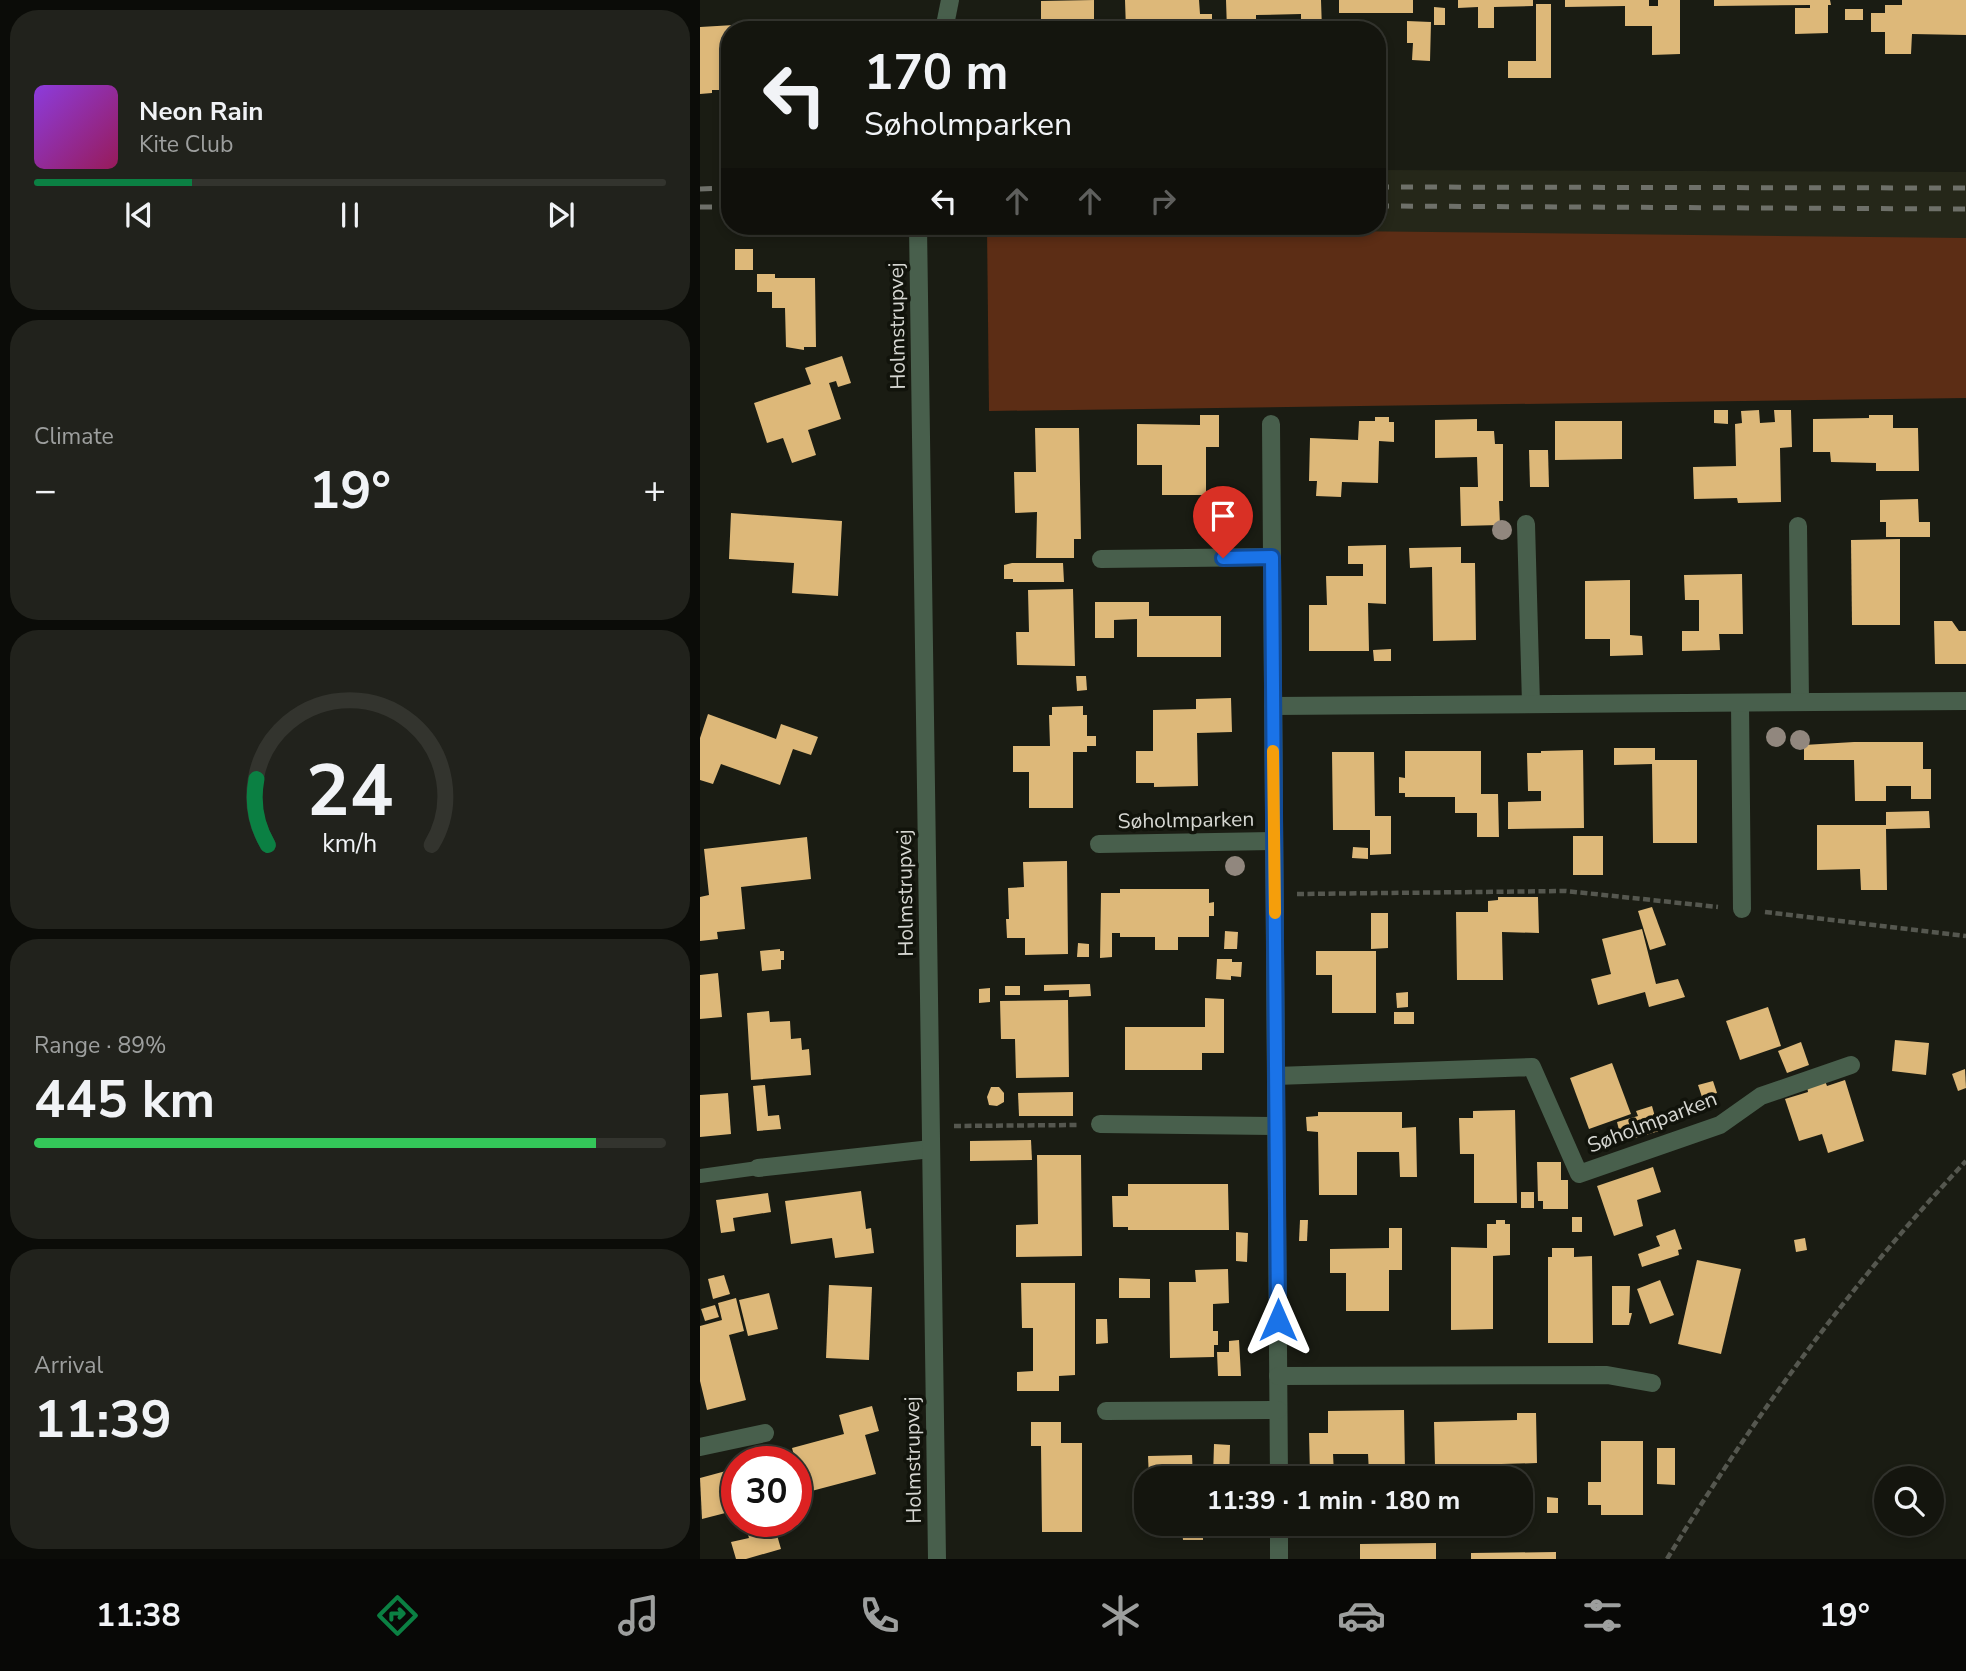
<!DOCTYPE html>
<meta charset="utf-8">
<style>
:root{--surface:#14150e;--page:#21221c;--text:#f1f3f6;--muted:#9d9f9e;--line:#33342e;--accent:#0b8043}
body{margin:0;font-family:"Nunito Sans",sans-serif;background:var(--page);color:var(--text);height:100vh;display:flex;flex-direction:column;font-size:26px;white-space:nowrap}
*{box-sizing:border-box;margin:0}
p{font-size:23px;color:var(--muted)}
.icon{flex:none;width:38px;height:38px;fill:none;stroke:currentColor;stroke-width:2;stroke-linecap:round;stroke-linejoin:round}
.map{position:relative;flex:1;overflow:hidden}
.side{display:flex;flex-direction:column;gap:10px;padding:10px;background:#0b0c08;width:700px}
.side>*{flex:none}
.guide{position:absolute;left:21px;top:21px;width:665px;height:214px;border-radius:28px;box-shadow:0 4px 10px #0003,0 0 0 2px var(--line);background:#14150e;color:var(--text);overflow:hidden}
.fabs{position:absolute;left:1174px;top:1466px;display:grid;gap:14px}
.fabs a{display:grid;place-items:center;width:70px;height:70px;border-radius:50%;background:var(--surface);box-shadow:0 4px 10px #0003,0 0 0 2px var(--line);font-size:35px}
.speed{position:absolute;left:21px;top:1446px;display:flex;gap:14px;font-size:35px;font-weight:700;text-align:center}
.speed>*{display:grid;place-content:center;width:91px;height:91px;border-radius:50%;background:var(--surface);box-shadow:0 4px 10px #0003,0 0 0 2px var(--line);line-height:1}
.speed .limit{border:10px solid #d22;background:#fff;color:#111}
.pin{position:absolute;display:grid;place-items:center;width:60px;height:60px;color:#fff;margin:-72px -30px;border-radius:50% 50% 50% 0;rotate:-45deg;box-shadow:0 0 7px #0007}
.pin .icon{rotate:45deg}
.me{position:absolute;width:77px;margin:-38px;rotate:0deg;stroke-linejoin:round;filter:drop-shadow(0 0 5px #0008)}
.turn{display:flex;align-items:center;gap:24px;height:147px;padding:0 28px;font-size:32px}
.turn .icon{width:91px;height:91px;stroke-width:2.5}
.turn b{display:block;font-size:49px;line-height:60px}
.lanes{display:flex;align-items:center;height:66px;padding:0 28px;background:#0003;justify-content:center;gap:35px;direction:ltr}
.lanes .off{opacity:.35}
.big{font-size:52px;font-weight:700;line-height:1.1}
.side .widget{flex:1;display:flex;flex-direction:column;justify-content:center;gap:10px;min-width:0;padding:0 24px;border-radius:28px;background:var(--page)}
.side .dial{align-items:center;gap:0}
.dial svg{height:182px;overflow:visible;fill:none;stroke:var(--line);stroke-width:7;stroke-linecap:round;text-anchor:middle}
.dial text{fill:var(--text);stroke:none}
.song{display:flex;align-items:center;gap:21px}
.cover{width:84px;height:84px;border-radius:10px;background:linear-gradient(135deg,hsl(270 70% 55%),hsl(330 70% 35%))}
.played{height:7px;border-radius:4px;background:linear-gradient(90deg,var(--accent) 25%,var(--line) 25%)}
.keys{display:flex;justify-content:space-around;direction:ltr}
.heat{display:flex;justify-content:space-between;align-items:center;font-size:38px;direction:ltr}
.charge{height:10px;border-radius:5px;background:linear-gradient(90deg,#34c759 89%,var(--line) 0)}
.trip{position:absolute;left:434px;top:1466px;width:399px;height:70px;border-radius:28px;background:var(--surface);box-shadow:0 4px 10px #0003,0 0 0 2px var(--line);font-weight:700;line-height:70px;text-align:center}
.dock{display:flex;height:112px;justify-content:space-around;align-items:center;background:#080806;color:var(--muted)}
.dock .icon{width:49px;height:49px}
.dock .current{color:var(--accent)}
.dock b{font-size:32px;color:var(--text)}
main{display:flex;flex:1;min-height:0}
.map>svg:first-child{display:block}
.built{fill:#252719}
.green{fill:#5c2d15}
.building{fill:#ddb879}
.lines{fill:none;stroke-linecap:round;stroke-linejoin:round}
.path{stroke:#55574f;stroke-width:4.5;stroke-dasharray:7 3.5;stroke-linecap:butt}
.service{stroke:#485f4c;stroke-width:14}
.minor{stroke:#485f4c;stroke-width:18}
.tertiary{stroke:#485f4c;stroke-width:18}
.rail{stroke:#6e7069;stroke-width:5;stroke-dasharray:12 12;stroke-linecap:butt}
.tree{fill:#91877e}
.route-casing{stroke:#114b97;stroke-width:18}
.route{stroke:#1a73e8;stroke-width:12}
.slow{stroke:#f59e0b;stroke-width:12}
.labels{text-anchor:middle;dominant-baseline:central;stroke-width:7;stroke-linejoin:round;paint-order:stroke}
.street-label{font-size:21px;fill:#d5d6d1;stroke:#11130b}
</style>
<main>
<section class="side">
<div class="widget">
<div class="song"><i class="cover"></i><div><b>Neon Rain</b><p>Kite Club</p></div></div>
<div class="played"></div>
<div class="keys"><svg class="icon" aria-label="previous" viewBox="0 0 24 24"><path d="M18 5L8 12l10 7zM5 5v14"/></svg><svg class="icon" aria-label="pause" viewBox="0 0 24 24"><path d="M8 5v14M16 5v14"/></svg><svg class="icon" aria-label="next" viewBox="0 0 24 24"><path d="M6 5l10 7-10 7zM19 5v14"/></svg></div>
</div>
<div class="widget"><p>Climate</p>
<div class="heat"><a>−</a><b class="big">19°</b><a>+</a></div>
</div>
<div class="widget dial"><svg viewBox="0 0 100 80">
<path d="M14 69A42 42 0 1 1 86 69"/>
<path d="M14 69A42 42 0 0 1 9 40" stroke="#0b8043"/>
<text x="50" y="56" font-size="32" font-weight="700">24</text>
<text x="50" y="72" font-size="11">km/h</text>
</svg></div>
<div class="widget"><p>Range · 89%</p><b class="big">445 km</b><div class="charge"></div></div>
<div class="widget"><p>Arrival</p><b class="big">11:39</b></div>
</section>
<div class="map">
<svg width="1266" height="1559" viewBox="0 0 1266 1559">
<rect width="100%" height="100%" fill="#1a1c13"/>
<!-- built -->
<polygon class="built" points="677,170 1266,172 1266,242 287,227 677,226"/>
<!-- green -->
<polygon class="green" points="287,227 1266,238 1266,398 289,411"/>
<!-- building -->
<g class="building">
<polygon points="394,0 394,30 341,30 341,1"/>
<polygon points="425,0 499,0 500,14 512,14 512,30 426,30"/>
<polygon points="526,0 621,0 622,30 601,30 601,14 556,15 556,30 527,30"/>
<rect x="639" y="0" width="74" height="13"/>
<polygon points="758,0 833,0 833,6 794,7 794,28 778,28 778,7 758,8"/>
<polygon points="865,0 949,0 949,6 958,6 958,0 980,0 980,54 952,55 952,26 925,26 925,6 865,7"/>
<polygon points="1014,0 1130,0 1131,5 1128,5 1128,33 1095,34 1095,8 1110,8 1110,5 1014,6"/>
<polygon points="1202,0 1266,0 1266,35 1212,34 1211,54 1185,54 1185,32 1171,32 1171,13 1185,13 1185,5 1202,5"/>
<polygon points="836,4 851,4 851,78 808,78 808,61 836,61"/>
<polygon points="734,7 745,8 745,25 734,25"/>
<rect x="1145" y="9" width="18" height="11"/>
<polygon points="163,20 163,30 94,30 94,23"/>
<polygon points="707,21 731,22 730,61 712,60 713,43 707,43"/>
<polygon points="51,24 51,30 30,30 29,90 12,90 12,93 0,94 0,27"/>
<rect x="35" y="249" width="18" height="21"/>
<polygon points="57,274 75,274 75,278 115,278 116,347 104,347 104,350 86,347 85,308 72,308 72,292 57,292"/>
<polygon points="142,356 151,383 138,387 136,381 129,383 141,419 108,430 116,455 92,463 83,438 67,443 54,403 111,384 105,368"/>
<polygon points="1014,410 1028,410 1028,424 1014,423"/>
<polygon points="1059,410 1060,423 1075,422 1074,410 1091,410 1092,447 1080,448 1081,502 1038,503 1037,498 994,499 993,467 1036,466 1035,424 1042,423 1041,411"/>
<polygon points="500,415 519,415 519,447 506,447 506,495 462,495 462,465 437,465 437,424 500,425"/>
<polygon points="1169,415 1193,415 1193,428 1218,428 1219,471 1176,471 1176,463 1131,462 1130,452 1113,452 1113,419 1169,418"/>
<polygon points="675,417 689,417 689,422 694,422 694,442 679,441 678,483 642,482 641,497 616,496 617,481 609,481 610,438 658,440 659,421 675,421"/>
<polygon points="777,419 777,431 794,431 795,444 803,444 803,501 799,501 800,525 761,526 760,487 778,487 777,457 735,458 735,420"/>
<polygon points="855,421 922,421 922,459 855,460"/>
<polygon points="335,428 379,428 381,539 374,539 374,558 336,558 337,512 315,513 314,472 336,472"/>
<polygon points="829,450 848,450 849,487 830,487"/>
<polygon points="1218,499 1219,522 1230,522 1230,537 1186,537 1186,522 1180,522 1180,500"/>
<polygon points="31,513 142,521 138,596 92,593 94,563 29,559"/>
<polygon points="1200,539 1200,625 1152,625 1151,540"/>
<polygon points="686,545 686,604 668,603 669,651 609,651 609,605 627,605 626,576 663,576 663,564 648,564 648,546"/>
<polygon points="761,547 761,563 775,563 776,640 733,641 732,567 710,568 709,548"/>
<polygon points="312,563 363,563 364,582 313,582 313,579 304,579 304,565"/>
<polygon points="1042,574 1043,634 1019,634 1020,650 982,651 982,631 999,631 999,600 985,600 984,575"/>
<polygon points="930,580 930,635 942,636 943,655 910,656 910,639 885,639 885,581"/>
<polygon points="373,589 375,666 317,665 316,632 329,632 328,590"/>
<polygon points="395,602 449,602 449,616 521,616 521,657 437,657 437,619 414,620 414,638 395,638"/>
<polygon points="1234,621 1252,621 1259,631 1266,631 1266,664 1235,664"/>
<polygon points="691,649 691,661 674,661 673,650"/>
<polygon points="376,676 386,676 387,690 377,691"/>
<polygon points="531,698 532,732 497,733 498,786 454,787 454,783 436,783 436,751 453,751 453,710 496,709 496,699"/>
<polygon points="383,706 383,715 387,715 387,736 396,736 396,746 387,746 387,752 373,752 373,808 329,808 329,772 313,772 313,746 350,746 349,715 352,715 352,707"/>
<polygon points="8,714 76,739 81,724 118,737 111,755 93,749 80,785 21,764 13,784 0,780 0,738"/>
<polygon points="1154,742 1223,742 1223,769 1231,769 1231,799 1211,799 1211,786 1186,786 1186,801 1155,801 1154,760 1104,760 1104,745"/>
<polygon points="914,748 955,748 955,760 997,760 997,843 953,843 952,764 914,765"/>
<polygon points="883,750 884,828 808,829 808,802 841,801 841,791 828,791 827,753 841,753 841,751"/>
<polygon points="705,751 781,751 781,794 798,794 799,837 777,837 777,813 755,813 755,797 705,797 705,793 699,793 699,777 705,778"/>
<polygon points="632,752 674,752 675,816 691,816 691,854 670,855 670,830 633,830"/>
<polygon points="1229,811 1230,828 1186,829 1187,890 1161,890 1160,869 1117,870 1117,825 1186,825 1186,812"/>
<rect x="873" y="836" width="30" height="39"/>
<polygon points="107,837 111,879 41,887 45,929 17,932 18,939 0,941 0,897 9,895 4,849"/>
<polygon points="653,847 668,848 668,859 652,858"/>
<polygon points="367,861 368,954 325,955 325,938 307,938 306,919 309,919 308,888 324,887 323,862"/>
<polygon points="420,889 509,889 509,903 514,902 514,916 509,916 509,937 478,937 478,950 455,950 455,937 420,937 420,933 412,933 412,957 400,958 401,893 420,893"/>
<polygon points="798,897 838,897 839,933 802,932 803,980 757,980 756,912 788,912 788,901 798,900"/>
<polygon points="952,907 966,945 950,950 938,911"/>
<polygon points="671,913 688,913 688,948 671,949"/>
<polygon points="942,929 956,984 978,979 985,997 949,1007 945,992 898,1005 891,979 911,974 902,939"/>
<polygon points="525,931 538,932 537,949 524,949"/>
<polygon points="378,943 389,944 389,957 377,957"/>
<polygon points="80,949 80,951 84,951 84,960 81,960 81,969 62,971 60,951"/>
<polygon points="616,951 676,951 676,1013 632,1013 632,975 616,975"/>
<polygon points="517,959 532,959 532,962 542,962 541,977 531,976 531,980 516,979"/>
<polygon points="18,973 22,1017 0,1019 0,975"/>
<polygon points="390,984 391,996 369,997 369,990 344,991 344,985"/>
<rect x="305" y="986" width="15" height="9"/>
<polygon points="290,988 290,1002 279,1003 279,989"/>
<polygon points="708,992 708,1007 697,1008 696,993"/>
<polygon points="505,998 524,999 524,1053 502,1053 502,1070 425,1070 425,1027 505,1027"/>
<polygon points="368,1000 369,1077 316,1078 315,1039 301,1039 300,1001"/>
<polygon points="1068,1007 1081,1046 1040,1060 1026,1021"/>
<polygon points="69,1011 70,1022 90,1021 91,1039 101,1038 102,1050 109,1049 111,1075 51,1080 47,1013"/>
<rect x="694" y="1012" width="20" height="12"/>
<polygon points="1195,1040 1229,1043 1226,1075 1192,1071"/>
<polygon points="1101,1042 1109,1065 1087,1073 1078,1051"/>
<polygon points="912,1063 931,1114 889,1129 870,1078"/>
<polygon points="1265,1069 1266,1088 1258,1091 1252,1074"/>
<polygon points="1145,1080 1164,1141 1128,1153 1122,1134 1099,1141 1085,1099 1108,1092 1107,1086 1125,1081 1127,1086"/>
<polygon points="1013,1081 1017,1093 1002,1097 998,1085"/>
<polygon points="65,1085 68,1116 79,1115 81,1129 57,1131 53,1086"/>
<polygon points="291,1087 299,1087 304,1093 304,1102 297,1106 289,1105 287,1097"/>
<polygon points="373,1092 373,1116 319,1116 318,1093"/>
<polygon points="28,1093 31,1134 0,1137 0,1095"/>
<polygon points="952,1106 959,1131 922,1142 917,1122 938,1116 936,1111"/>
<polygon points="815,1110 817,1203 774,1203 774,1154 760,1154 759,1118 773,1118 773,1111"/>
<polygon points="618,1112 702,1112 702,1128 716,1127 717,1177 700,1177 699,1152 657,1152 657,1195 619,1195 618,1132 607,1131 606,1117 618,1116"/>
<polygon points="331,1140 332,1160 270,1161 270,1141"/>
<polygon points="337,1155 381,1155 382,1256 316,1257 316,1225 338,1224"/>
<polygon points="837,1162 861,1162 861,1180 868,1180 868,1209 843,1209 843,1201 838,1201"/>
<polygon points="953,1167 961,1192 937,1200 943,1226 914,1236 897,1186"/>
<polygon points="428,1184 528,1184 529,1230 428,1230 428,1227 413,1227 412,1196 428,1196"/>
<polygon points="161,1191 166,1229 171,1228 174,1253 135,1258 132,1238 91,1244 85,1201"/>
<rect x="821" y="1192" width="13" height="16"/>
<polygon points="68,1193 71,1212 33,1218 35,1231 21,1233 16,1200"/>
<rect x="872" y="1217" width="10" height="15"/>
<polygon points="600,1220 608,1220 607,1241 599,1241"/>
<polygon points="796,1220 805,1220 805,1224 810,1224 810,1255 793,1256 793,1329 751,1330 751,1247 787,1248 787,1224 796,1224"/>
<polygon points="689,1228 702,1228 702,1270 689,1270 689,1311 646,1311 646,1273 630,1273 630,1249 689,1248"/>
<polygon points="975,1229 982,1249 978,1250 979,1255 942,1267 938,1254 960,1246 956,1236"/>
<polygon points="536,1232 548,1233 547,1262 536,1261"/>
<polygon points="1105,1238 1107,1250 1096,1252 1094,1240"/>
<polygon points="852,1248 874,1248 874,1257 892,1256 893,1343 848,1343 848,1257 852,1257"/>
<polygon points="997,1260 1041,1269 1021,1354 978,1344"/>
<polygon points="528,1269 529,1303 513,1304 513,1331 518,1331 518,1345 514,1345 514,1357 470,1358 469,1282 496,1282 495,1270"/>
<polygon points="24,1275 30,1294 13,1299 8,1279"/>
<polygon points="419,1278 450,1279 450,1298 419,1298"/>
<polygon points="960,1280 974,1315 950,1324 937,1289"/>
<polygon points="321,1283 375,1283 375,1375 359,1376 359,1391 317,1391 317,1372 333,1371 333,1328 322,1328"/>
<polygon points="129,1285 172,1287 169,1360 126,1358"/>
<polygon points="912,1286 930,1286 929,1313 932,1313 929,1325 912,1325"/>
<polygon points="69,1293 78,1329 48,1336 39,1300"/>
<polygon points="36,1298 44,1331 29,1335 46,1400 7,1410 0,1381 0,1326 22,1320 18,1303"/>
<polygon points="15,1305 19,1317 5,1321 1,1309"/>
<polygon points="396,1319 407,1319 408,1343 396,1344"/>
<polygon points="539,1340 541,1376 518,1376 517,1352 529,1352 529,1341"/>
<polygon points="172,1406 179,1431 165,1435 176,1474 104,1493 92,1448 144,1434 139,1415"/>
<polygon points="704,1410 705,1472 669,1473 668,1454 633,1454 634,1474 610,1474 609,1433 628,1433 628,1411"/>
<polygon points="817,1413 836,1413 837,1463 735,1466 734,1422 817,1420"/>
<polygon points="331,1422 361,1422 361,1443 382,1443 382,1532 342,1532 341,1446 331,1446"/>
<polygon points="901,1441 943,1441 943,1515 901,1515 901,1505 888,1505 888,1482 901,1482"/>
<polygon points="514,1444 530,1445 529,1477 513,1476"/>
<polygon points="957,1448 975,1448 975,1485 957,1484"/>
<polygon points="492,1455 493,1479 449,1479 448,1456"/>
<polygon points="37,1468 37,1510 2,1519 0,1478"/>
<polygon points="105,1494 109,1509 96,1513 96,1496"/>
<polygon points="847,1497 858,1498 858,1513 847,1513"/>
<polygon points="44,1521 73,1521 81,1549 46,1559 36,1559 31,1542 49,1538"/>
<polygon points="449,1524 503,1524 503,1540 483,1540 482,1529 449,1529"/>
<polygon points="602,1524 624,1524 624,1530 602,1532"/>
<polygon points="736,1543 736,1559 660,1559 660,1544"/>
<polygon points="856,1552 856,1559 771,1559 771,1553"/>
</g>
<g class="lines">
<!-- path -->
<g class="path">
<polyline points="597,894 866,891 1018,907"/>
<polyline points="1065,912 1266,936"/>
<polyline points="254,1126 378,1125"/>
<path d="M967 1559C1053 1418 1152 1282 1266 1161"/>
</g>
<!-- service -->
<polyline class="service" points="0,1176 58,1168"/>
<!-- minor -->
<g class="minor">
<polyline points="571,424 579,1479"/>
<polyline points="826,524 831,704"/>
<polyline points="1098,526 1100,702"/>
<polyline points="401,559 572,557"/>
<polyline points="1040,703 1042,909"/>
<polyline points="573,706 1266,701"/>
<polyline points="399,844 574,841"/>
<polyline points="576,1076 832,1067 879,1174 1020,1125 1061,1096 1151,1065"/>
<polyline points="400,1124 576,1126"/>
<polyline points="58,1168 231,1149"/>
<polyline points="578,1376 907,1375 952,1383"/>
<polyline points="406,1411 578,1410"/>
<polyline points="0,1447 65,1433"/>
<polyline points="579,1524 579,1559"/>
</g>
<!-- tertiary -->
<g class="tertiary">
<polyline points="244,30 250,0"/>
<polyline points="218,226 237,1559"/>
</g>
<!-- rail -->
<g class="rail">
<polyline points="677,187 1266,188"/>
<polyline points="0,189 30,188"/>
<polyline points="677,206 1266,209"/>
<polyline points="0,207 30,207"/>
</g>
</g>
<!-- trees -->
<g class="tree">
<circle cx="802" cy="530" r="10"/>
<circle cx="1076" cy="737" r="10"/>
<circle cx="1100" cy="740" r="10"/>
<circle cx="535" cy="866" r="10"/>
</g>
<g class="lines">
<defs>
<polyline id="route" points="523,558 572,557 578,1320"/>
</defs>
<!-- route casing -->
<use href="#route" class="route-casing"/>
<!-- route -->
<use href="#route" class="route"/>
<!-- slow -->
<polyline class="slow" points="573,751 575,913"/>
</g>
<g class="labels">
<!-- street labels -->
<g class="street-label">
<text transform="translate(197 326) rotate(-91)">Holmstrupvej</text>
<text transform="translate(486 820) rotate(-1)">Søholmparken</text>
<text transform="translate(205 893) rotate(-91)">Holmstrupvej</text>
<text transform="translate(952 1122) rotate(-21)">Søholmparken</text>
<text transform="translate(213 1460) rotate(-91)">Holmstrupvej</text>
</g>
</g>
</svg>
<div class="fabs">
<a><svg class="icon" aria-label="search" viewBox="0 0 24 24"><circle cx="10" cy="10" r="6"/><path d="M15 15l6 6"/></svg></a>
</div>
<div class="speed"><div class="limit">30</div></div>
<div class="pin" style="left:523px;top:558px;background:#d93025"><svg class="icon" aria-label="arrive" viewBox="0 0 24 24"><path d="M6 21V4h12l-3 4 3 4H6"/></svg></div>
<svg class="me" style="left:578px;top:1320px" viewBox="-20 -20 40 40"><path d="M0-17L14 15 0 8-14 15z" fill="#1a73e8" stroke="#fff" stroke-width="4"/></svg>
<div class="trip">11:39 · 1 min · 180 m</div>
<div class="guide">
<div class="turn"><svg class="icon" aria-label="left" viewBox="0 0 24 24"><path d="M17 20v-9H6M10 6l-5 5 5 5"/></svg><div><b>170 m</b>Søholmparken</div></div>
<div class="lanes"><svg class="icon" aria-label="left" viewBox="0 0 24 24"><path d="M17 20v-9H6M10 6l-5 5 5 5"/></svg><svg class="icon off" aria-label="ahead" viewBox="0 0 24 24"><path d="M12 20V5M6 11l6-6 6 6"/></svg><svg class="icon off" aria-label="ahead" viewBox="0 0 24 24"><path d="M12 20V5M6 11l6-6 6 6"/></svg><svg class="icon off" aria-label="right" viewBox="0 0 24 24"><path d="M7 20v-9h11M14 6l5 5-5 5"/></svg></div>
</div>
</div>
</main>
<nav class="dock">
<b>11:38</b>
<svg class="icon current" aria-label="directions" viewBox="0 0 24 24"><path d="M12 3l9 9-9 9-9-9zM9 14v-3h6M13 9l2 2-2 2"/></svg>
<svg class="icon" aria-label="music" viewBox="0 0 24 24"><path d="M9 18V5l10-2v13"/><circle cx="6" cy="18" r="3"/><circle cx="16" cy="16" r="3"/></svg>
<svg class="icon" aria-label="phone" viewBox="0 0 24 24"><path d="M5 4h4l2 5-3 2q2 4 5 5l2-3 5 2v4C11 20 4 13 5 4z"/></svg>
<svg class="icon" aria-label="climate" viewBox="0 0 24 24"><path d="M12 3v18M4 7l16 10M4 17L20 7"/></svg>
<svg class="icon" aria-label="car" viewBox="0 0 24 24"><path d="M5 17H2v-5l4-1 3-4h7l3 4 3 1v5h-3M9 17h6M6 11h13"/><circle cx="7" cy="17" r="2"/><circle cx="17" cy="17" r="2"/></svg>
<svg class="icon" aria-label="filters" viewBox="0 0 24 24"><path d="M4 7h16M4 17h16"/><circle cx="9" cy="7" r="2"/><circle cx="15" cy="17" r="2"/></svg>
<b>19°</b>
</nav>
